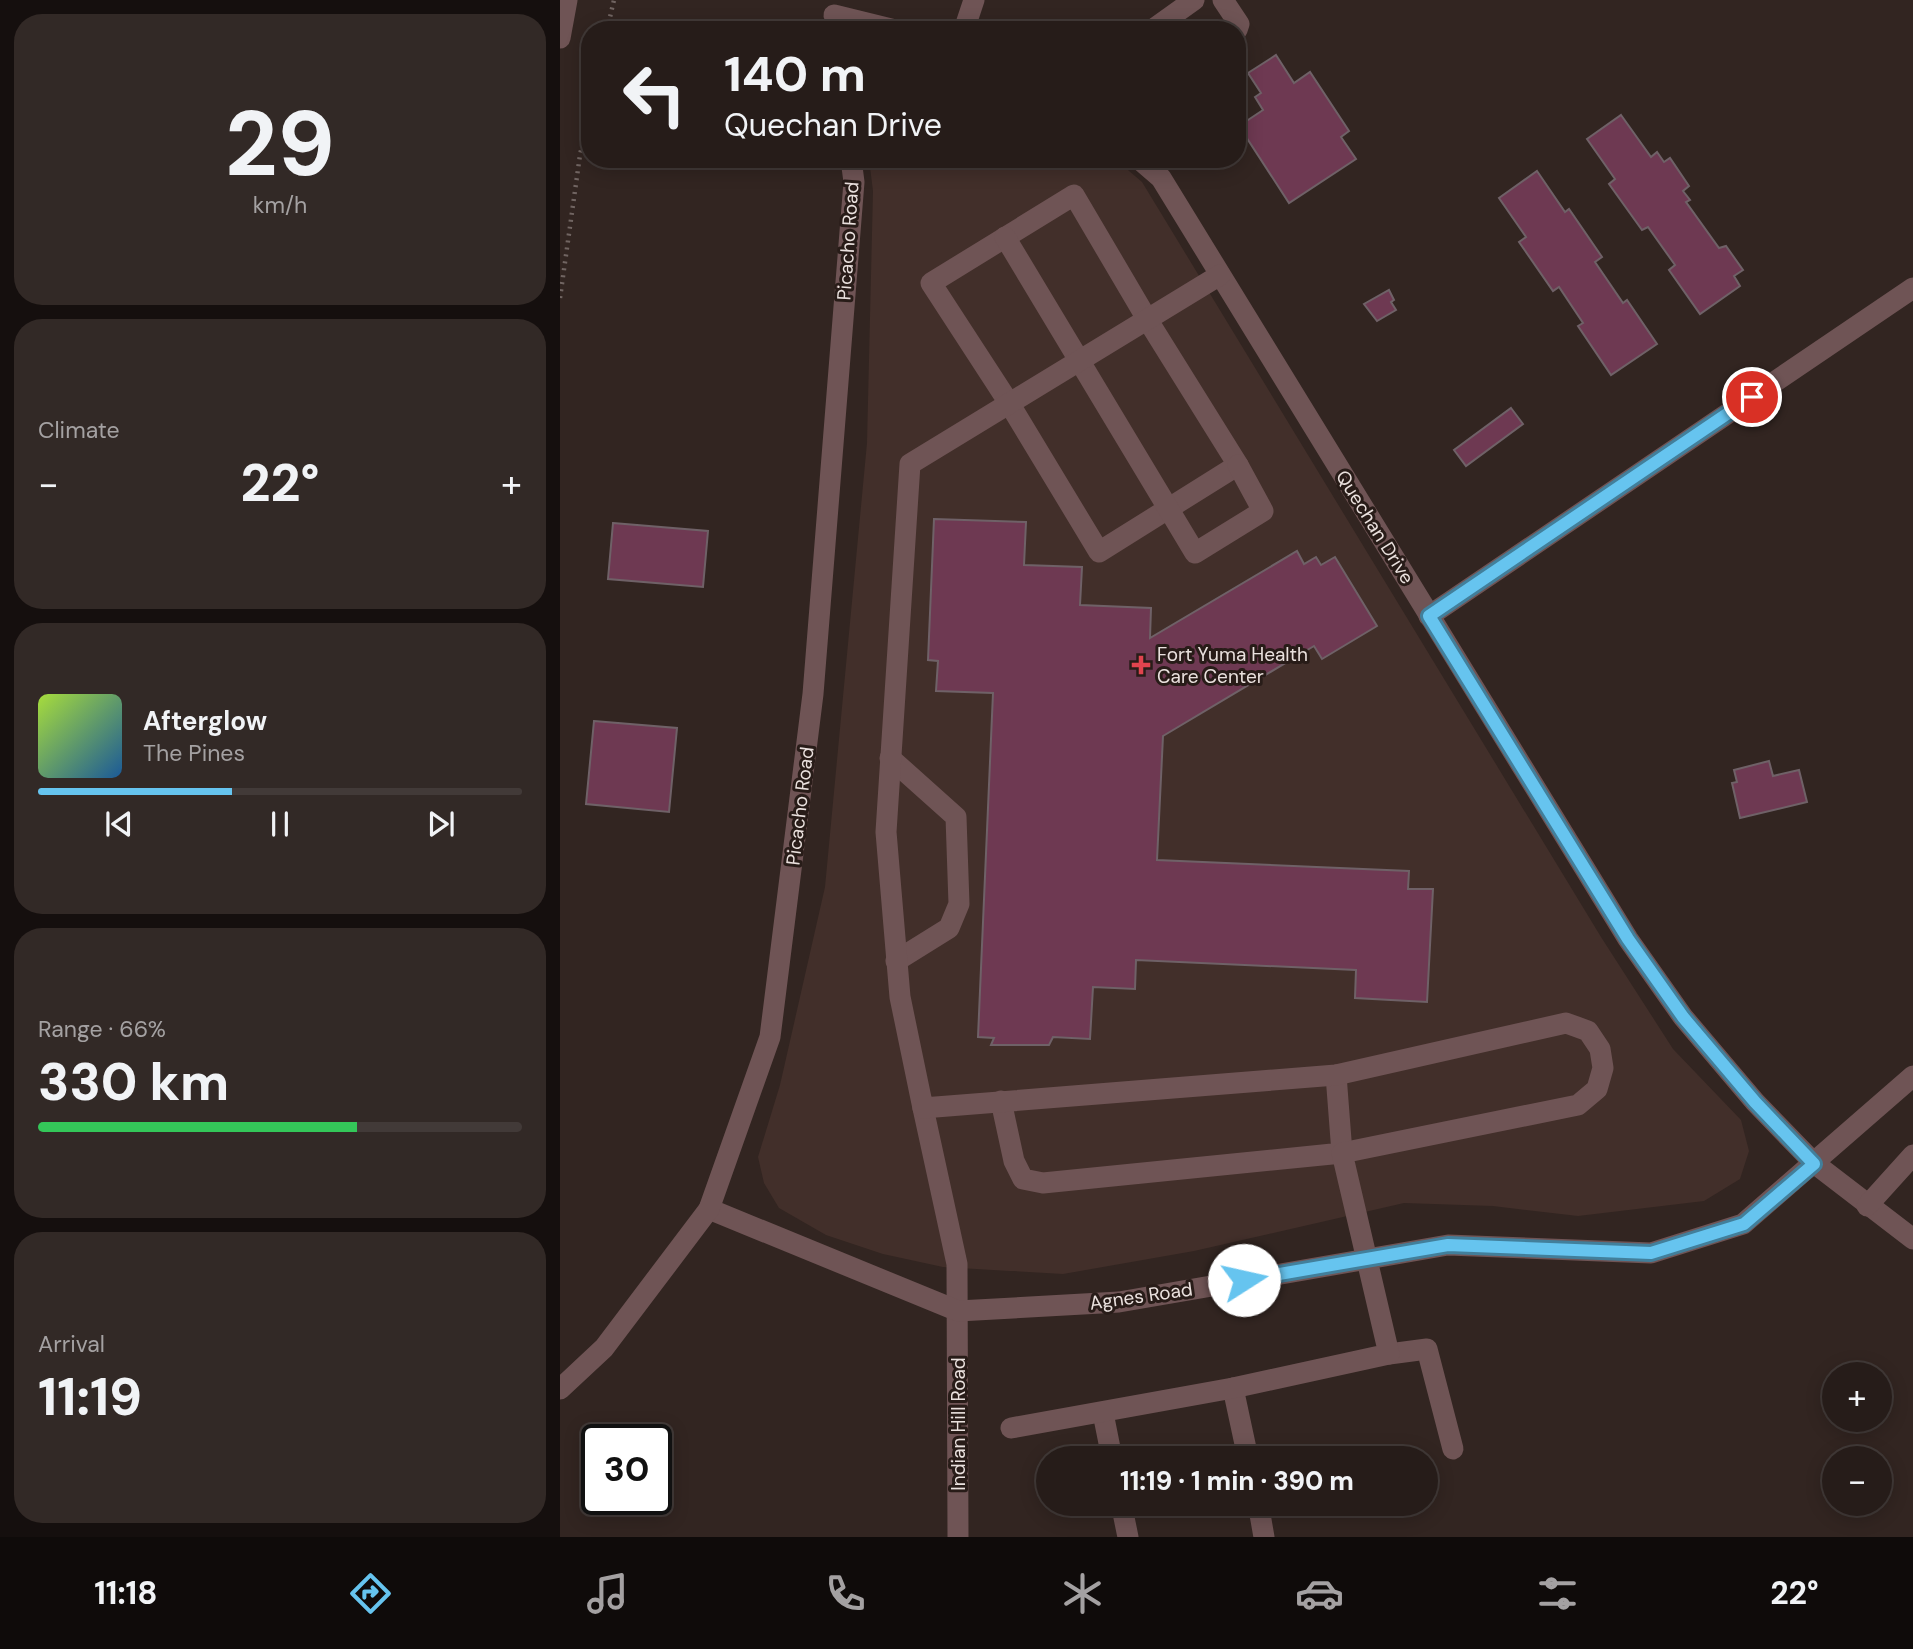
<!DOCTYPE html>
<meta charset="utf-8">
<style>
:root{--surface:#261c19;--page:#322926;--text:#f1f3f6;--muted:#a4a1a2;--line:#423a38;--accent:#66c4ef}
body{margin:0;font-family:"DM Sans",sans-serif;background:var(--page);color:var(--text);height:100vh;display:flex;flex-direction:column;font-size:26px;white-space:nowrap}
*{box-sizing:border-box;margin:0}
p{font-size:23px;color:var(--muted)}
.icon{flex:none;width:38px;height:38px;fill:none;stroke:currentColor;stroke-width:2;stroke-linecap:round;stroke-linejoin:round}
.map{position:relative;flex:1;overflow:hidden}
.side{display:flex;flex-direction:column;gap:14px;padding:14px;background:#150f0e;width:560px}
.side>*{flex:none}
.guide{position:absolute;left:21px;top:21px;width:665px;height:147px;border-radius:28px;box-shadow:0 4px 18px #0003,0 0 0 2px var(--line);background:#261c19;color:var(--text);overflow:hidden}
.tools{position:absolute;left:1262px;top:1362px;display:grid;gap:14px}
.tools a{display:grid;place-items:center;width:70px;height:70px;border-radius:50%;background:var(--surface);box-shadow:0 4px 18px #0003,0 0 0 2px var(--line);font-size:35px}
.speed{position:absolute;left:21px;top:1424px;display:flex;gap:14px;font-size:35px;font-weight:700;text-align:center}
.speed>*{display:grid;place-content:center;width:91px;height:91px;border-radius:50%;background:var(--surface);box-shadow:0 4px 18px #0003,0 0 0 2px var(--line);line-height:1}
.speed .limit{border:4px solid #111;border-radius:10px;background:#fff;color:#111}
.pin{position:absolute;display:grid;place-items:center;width:60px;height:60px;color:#fff;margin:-30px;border:4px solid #fff;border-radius:50%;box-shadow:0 2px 7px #0007}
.me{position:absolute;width:77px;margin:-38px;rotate:80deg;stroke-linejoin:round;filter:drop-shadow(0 0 5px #0008)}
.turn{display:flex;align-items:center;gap:24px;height:147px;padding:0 28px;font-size:32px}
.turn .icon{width:91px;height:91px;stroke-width:2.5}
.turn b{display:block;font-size:49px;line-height:60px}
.big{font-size:52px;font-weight:800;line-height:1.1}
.side .tile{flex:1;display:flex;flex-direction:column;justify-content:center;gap:10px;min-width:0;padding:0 24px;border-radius:28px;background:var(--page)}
.side .dial{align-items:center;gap:0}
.dial b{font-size:91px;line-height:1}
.song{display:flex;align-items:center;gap:21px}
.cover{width:84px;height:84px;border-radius:10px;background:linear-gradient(135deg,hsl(80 70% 55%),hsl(210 70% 35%))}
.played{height:7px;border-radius:4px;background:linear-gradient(90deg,var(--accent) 40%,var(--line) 40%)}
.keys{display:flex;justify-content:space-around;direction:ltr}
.heat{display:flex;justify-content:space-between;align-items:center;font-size:38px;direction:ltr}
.charge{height:10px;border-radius:5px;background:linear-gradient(90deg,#34c759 66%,var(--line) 0)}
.trip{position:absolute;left:476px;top:1446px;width:402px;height:70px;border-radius:35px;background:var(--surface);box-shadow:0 4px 18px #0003,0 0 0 2px var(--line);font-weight:800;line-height:70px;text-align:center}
.dock{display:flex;height:112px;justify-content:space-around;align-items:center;background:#0f0b0a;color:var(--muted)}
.dock .icon{width:49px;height:49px}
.dock .active{color:var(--accent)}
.dock b{font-size:32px;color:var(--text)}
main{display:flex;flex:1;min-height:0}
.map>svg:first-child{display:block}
.built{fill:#422f2a}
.building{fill:#6e3952;stroke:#6f6167;stroke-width:2}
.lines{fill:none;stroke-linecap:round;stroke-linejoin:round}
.path{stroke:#716562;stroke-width:4.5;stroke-dasharray:2 5;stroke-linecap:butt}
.minor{stroke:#6f5455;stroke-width:21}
.route-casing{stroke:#427f9b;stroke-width:18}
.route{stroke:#66c4ef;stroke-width:12}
.health-dot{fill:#e0444e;stroke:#281c18;stroke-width:2.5}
.labels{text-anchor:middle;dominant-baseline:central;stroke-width:6;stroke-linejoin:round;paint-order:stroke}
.street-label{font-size:19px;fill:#eae1de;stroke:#281c18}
.poi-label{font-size:19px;fill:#eae1de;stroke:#281c18;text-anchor:start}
</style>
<main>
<section class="side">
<div class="tile dial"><b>29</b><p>km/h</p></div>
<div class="tile"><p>Climate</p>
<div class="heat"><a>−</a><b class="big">22°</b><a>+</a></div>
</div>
<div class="tile">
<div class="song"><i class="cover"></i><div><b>Afterglow</b><p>The Pines</p></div></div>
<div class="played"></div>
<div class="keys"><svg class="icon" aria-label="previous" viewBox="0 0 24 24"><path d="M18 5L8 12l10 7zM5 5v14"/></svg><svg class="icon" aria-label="pause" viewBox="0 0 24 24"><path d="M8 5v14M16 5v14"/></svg><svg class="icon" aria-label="next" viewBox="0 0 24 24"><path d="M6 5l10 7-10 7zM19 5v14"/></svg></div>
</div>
<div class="tile"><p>Range · 66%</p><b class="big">330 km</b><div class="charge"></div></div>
<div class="tile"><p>Arrival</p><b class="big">11:19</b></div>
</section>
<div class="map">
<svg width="1353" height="1537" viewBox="0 0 1353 1537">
<rect width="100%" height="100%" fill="#322521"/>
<!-- built -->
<polygon class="built" points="309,159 555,159 582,182 1041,937 1113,1049 1181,1120 1189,1151 1180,1179 1144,1201 1018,1216 933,1206 844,1203 634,1251 503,1274 383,1267 323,1254 266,1235 219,1208 204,1183 198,1157 220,1085 265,887 307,443 313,191"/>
<!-- building -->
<g class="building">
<polygon points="716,55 734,83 750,72 789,131 781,137 796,159 729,203 679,126 703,110 695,97 701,93 688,73"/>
<polygon points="1061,115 1091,157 1097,152 1104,162 1110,158 1129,186 1123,191 1130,200 1126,202 1159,248 1166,246 1183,270 1174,276 1180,286 1140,314 1109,270 1115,265 1088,227 1082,230 1049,184 1055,179 1027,139"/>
<polygon points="977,171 1005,212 1009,209 1042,257 1035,262 1063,303 1067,300 1097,344 1051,375 1018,326 1023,323 999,287 993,291 959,242 966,237 939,198"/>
<polygon points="829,290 834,300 831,302 836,310 817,321 804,304"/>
<polygon points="951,408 963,424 906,466 894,450"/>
<polygon points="374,519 466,522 464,565 522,567 520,605 591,608 590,638 737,551 744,564 756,557 761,565 775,557 817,626 762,659 754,646 603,736 597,860 849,871 848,889 873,889 867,1002 795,998 796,970 576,960 575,989 533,987 530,1039 493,1037 489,1045 431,1045 434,1038 418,1037 433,693 376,691 378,661 368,660"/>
<polygon points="53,523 148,531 143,587 48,579"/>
<polygon points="34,721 117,728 109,812 26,804"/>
<polygon points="1209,761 1213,776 1239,770 1247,802 1180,818 1172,783 1177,782 1174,770"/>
</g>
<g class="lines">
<!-- path -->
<g class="path">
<polyline points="47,30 54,0"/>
<polyline points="0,298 20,155 30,109"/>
</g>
<!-- minor -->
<g class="minor">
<polyline points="663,0 679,24 677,30"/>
<polyline points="274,15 335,30"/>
<polyline points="404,30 414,0"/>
<polyline points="592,30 634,0"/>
<polyline points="0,38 7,0"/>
<polyline points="579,159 601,178 1068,939 1123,1017 1195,1102 1254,1163 1353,1239"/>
<polygon points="514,195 587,319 678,465 539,552 449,403 371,283"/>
<polyline points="445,237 635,553 703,511 678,465"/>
<polyline points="869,616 1353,288"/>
<polyline points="330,758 396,817 399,904 389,928 336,961"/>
<polyline points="441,1101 454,1161 463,1179 483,1183 782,1153 776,1075"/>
<polyline points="363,1108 397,1264 398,1537"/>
<polyline points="1307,1206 1353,1155"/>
<polyline points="149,1209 398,1311 559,1302 888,1245 1091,1253 1183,1224 1353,1076"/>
<polyline points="829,1354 867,1349 893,1449"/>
<polyline points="673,1388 688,1458"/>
<polyline points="0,1389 44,1348 149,1209 210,1037 253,694 294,182 291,159"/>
<polyline points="543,1413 552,1458"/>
<polyline points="451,1428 673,1388 829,1354 782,1153 1018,1105 1037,1089 1043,1068 1040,1049 1028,1031 1006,1023 776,1075 363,1108 340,997 326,832 350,464 660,275"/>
<polyline points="561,1503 568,1537"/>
<polyline points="698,1503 704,1537"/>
</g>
</g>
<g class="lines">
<defs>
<polyline id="route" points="684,1280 888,1245 1091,1253 1184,1224 1254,1164 1195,1102 1123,1017 1068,939 869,616 1192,397"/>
</defs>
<!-- route casing -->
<use href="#route" class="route-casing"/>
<!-- route -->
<use href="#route" class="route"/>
</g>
<!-- markers -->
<path class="health-dot" d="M577.5 654.5h7v7h7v7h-7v7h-7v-7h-7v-7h7z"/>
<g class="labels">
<!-- street labels -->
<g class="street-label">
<text transform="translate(288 241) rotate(-86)">Picacho Road</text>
<text transform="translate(815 527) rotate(58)">Quechan Drive</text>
<text transform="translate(240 806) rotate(-83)">Picacho Road</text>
<text transform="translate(581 1296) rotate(-8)">Agnes Road</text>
<text transform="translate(398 1424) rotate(-90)">Indian Hill Road</text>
</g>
<!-- poi labels -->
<g class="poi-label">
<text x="597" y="654">Fort Yuma Health<tspan x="597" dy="22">Care Center</tspan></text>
</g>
</g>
</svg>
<div class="tools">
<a>+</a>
<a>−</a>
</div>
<div class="speed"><div class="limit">30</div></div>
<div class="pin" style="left:1192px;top:397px;background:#d93025"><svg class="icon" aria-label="arrive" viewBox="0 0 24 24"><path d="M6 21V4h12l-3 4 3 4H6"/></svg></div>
<svg class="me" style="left:684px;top:1280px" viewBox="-20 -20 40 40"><circle r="19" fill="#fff"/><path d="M0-13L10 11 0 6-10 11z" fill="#66c4ef"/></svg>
<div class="trip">11:19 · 1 min · 390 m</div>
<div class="guide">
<div class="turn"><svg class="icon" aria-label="left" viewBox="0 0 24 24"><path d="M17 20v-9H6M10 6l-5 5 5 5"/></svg><div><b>140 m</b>Quechan Drive</div></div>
</div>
</div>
</main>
<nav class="dock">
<b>11:18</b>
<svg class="icon active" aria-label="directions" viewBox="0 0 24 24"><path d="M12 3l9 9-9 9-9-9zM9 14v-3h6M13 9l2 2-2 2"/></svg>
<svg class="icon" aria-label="music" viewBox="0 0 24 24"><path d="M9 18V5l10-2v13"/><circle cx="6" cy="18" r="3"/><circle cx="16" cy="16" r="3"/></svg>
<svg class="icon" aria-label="phone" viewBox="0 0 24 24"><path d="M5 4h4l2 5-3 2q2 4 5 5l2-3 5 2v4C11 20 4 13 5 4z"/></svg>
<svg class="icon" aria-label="climate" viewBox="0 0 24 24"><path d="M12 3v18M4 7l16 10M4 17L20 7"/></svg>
<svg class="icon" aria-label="car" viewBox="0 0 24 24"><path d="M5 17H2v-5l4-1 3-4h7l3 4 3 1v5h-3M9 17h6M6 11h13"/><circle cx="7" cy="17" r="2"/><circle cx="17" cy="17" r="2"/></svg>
<svg class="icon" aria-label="filters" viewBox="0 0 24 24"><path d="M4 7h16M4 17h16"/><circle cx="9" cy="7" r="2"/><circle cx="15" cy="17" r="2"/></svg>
<b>22°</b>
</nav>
